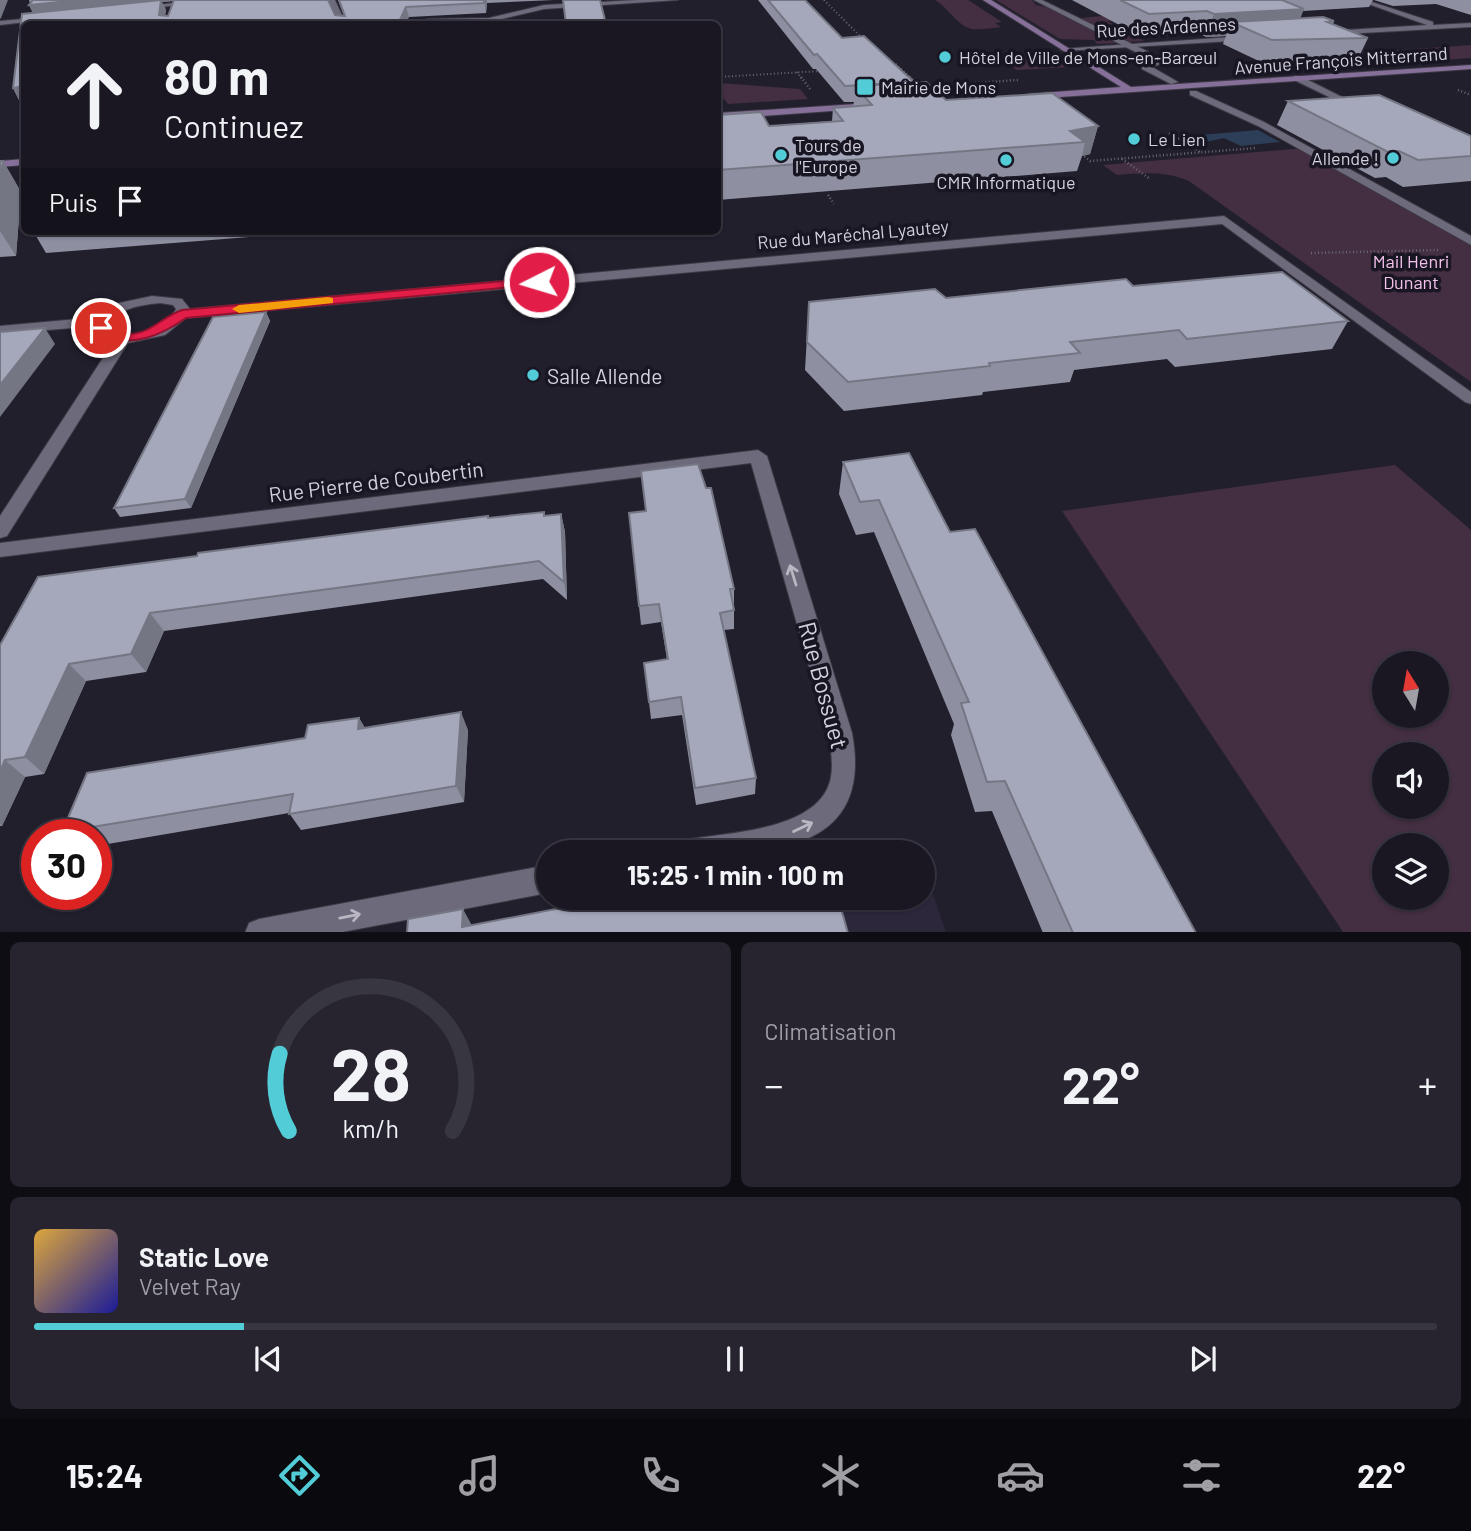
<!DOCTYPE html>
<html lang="fr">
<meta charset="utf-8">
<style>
:root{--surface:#1a1722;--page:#27242f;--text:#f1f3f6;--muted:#9f9fa5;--line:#383640;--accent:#52ccd6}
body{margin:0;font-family:Barlow,sans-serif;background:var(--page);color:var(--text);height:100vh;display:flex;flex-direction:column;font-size:26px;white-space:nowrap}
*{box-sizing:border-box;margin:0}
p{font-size:23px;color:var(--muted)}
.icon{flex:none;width:38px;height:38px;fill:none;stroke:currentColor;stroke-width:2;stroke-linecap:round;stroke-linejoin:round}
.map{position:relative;height:932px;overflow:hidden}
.drawer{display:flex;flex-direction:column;gap:10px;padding:10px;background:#0e0d13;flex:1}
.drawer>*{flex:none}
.guide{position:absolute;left:21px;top:21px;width:700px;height:214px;border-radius:10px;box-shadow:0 2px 5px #0004,0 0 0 2px var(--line);background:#1a1722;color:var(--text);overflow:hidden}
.needle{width:46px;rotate:349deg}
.buttons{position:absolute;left:1372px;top:651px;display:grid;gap:14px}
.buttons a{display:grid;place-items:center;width:77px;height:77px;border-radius:50%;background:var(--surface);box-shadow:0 2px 5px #0004,0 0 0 2px var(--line);font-size:35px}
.speed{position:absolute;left:21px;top:819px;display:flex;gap:14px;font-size:35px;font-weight:700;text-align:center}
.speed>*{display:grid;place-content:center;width:91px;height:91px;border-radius:50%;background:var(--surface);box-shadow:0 2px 5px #0004,0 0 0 2px var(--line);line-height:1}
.speed .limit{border:10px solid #d22;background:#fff;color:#111}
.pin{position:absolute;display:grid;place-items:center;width:60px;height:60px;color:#fff;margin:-30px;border:4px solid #fff;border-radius:50%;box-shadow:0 2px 7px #0007}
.me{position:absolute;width:77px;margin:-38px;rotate:265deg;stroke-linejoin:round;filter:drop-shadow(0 0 5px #0008)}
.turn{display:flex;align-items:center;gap:24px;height:147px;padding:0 28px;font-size:32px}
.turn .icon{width:91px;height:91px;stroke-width:2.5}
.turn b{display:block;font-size:49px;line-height:60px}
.then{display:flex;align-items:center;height:66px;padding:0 28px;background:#0003;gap:14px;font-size:26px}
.big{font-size:52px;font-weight:700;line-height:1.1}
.drawer .widget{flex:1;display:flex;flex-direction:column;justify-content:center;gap:10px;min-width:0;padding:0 24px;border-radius:10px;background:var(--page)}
.drawer .dial{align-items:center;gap:0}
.dial svg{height:182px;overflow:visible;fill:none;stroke:var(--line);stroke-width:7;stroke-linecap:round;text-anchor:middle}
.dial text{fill:var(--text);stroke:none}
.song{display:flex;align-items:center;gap:21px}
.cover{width:84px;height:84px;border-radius:10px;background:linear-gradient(135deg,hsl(40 70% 55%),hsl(240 70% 35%))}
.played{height:7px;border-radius:4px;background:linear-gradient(90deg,var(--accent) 15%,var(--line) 15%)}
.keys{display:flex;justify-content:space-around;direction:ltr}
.heat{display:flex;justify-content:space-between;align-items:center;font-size:38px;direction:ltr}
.drawer .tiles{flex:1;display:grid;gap:10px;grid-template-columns:1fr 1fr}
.widget:last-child{grid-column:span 2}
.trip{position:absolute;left:536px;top:840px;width:399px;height:70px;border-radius:35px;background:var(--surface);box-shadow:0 2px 5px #0004,0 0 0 2px var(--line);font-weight:700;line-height:70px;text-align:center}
.tab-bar{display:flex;height:112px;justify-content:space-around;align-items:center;background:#0a090e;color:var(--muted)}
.tab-bar .icon{width:49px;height:49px}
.tab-bar .on{color:var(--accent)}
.tab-bar b{font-size:32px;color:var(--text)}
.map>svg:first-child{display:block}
.built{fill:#2c273b}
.green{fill:#442e41;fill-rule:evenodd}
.water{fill:#2d3f58}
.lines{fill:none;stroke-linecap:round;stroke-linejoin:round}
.pedestrian-casing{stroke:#3c3945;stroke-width:2}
.minor-casing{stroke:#3c3945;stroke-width:2}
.tertiary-casing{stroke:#3c3945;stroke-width:2}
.secondary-casing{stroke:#3c3945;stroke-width:2}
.path-far1{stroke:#6a6774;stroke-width:2;stroke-dasharray:1 2.5;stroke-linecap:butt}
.path{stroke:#6a6774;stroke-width:2.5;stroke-dasharray:1 2.5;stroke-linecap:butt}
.pedestrian{fill:#6d6a7b;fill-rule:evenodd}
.minor{fill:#6d6a7b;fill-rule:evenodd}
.tertiary{fill:#6d6a7b;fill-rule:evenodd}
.secondary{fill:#86709a;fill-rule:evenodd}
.wall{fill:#8e90a1;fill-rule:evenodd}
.shaded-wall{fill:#747683}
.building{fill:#a5a8bb;stroke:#747683;stroke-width:2}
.oneway{stroke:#bab7c3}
.route{fill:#e11d48;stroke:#92132f;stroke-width:2}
.slow{fill:#f59e0b}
.poi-dot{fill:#52ccd6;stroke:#191623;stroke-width:2.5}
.labels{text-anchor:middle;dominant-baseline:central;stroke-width:7;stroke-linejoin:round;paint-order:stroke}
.far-street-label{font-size:18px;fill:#d3d1db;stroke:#191623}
.far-poi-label{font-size:18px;fill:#d3d1db;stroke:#191623;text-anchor:start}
.far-park-label{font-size:18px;fill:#f4c2ec;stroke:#191623}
.poi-label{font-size:21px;fill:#d3d1db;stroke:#191623;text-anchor:start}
.street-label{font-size:21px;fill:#d3d1db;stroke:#191623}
.near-street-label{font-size:24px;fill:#d3d1db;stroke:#191623}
</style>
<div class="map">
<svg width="1471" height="933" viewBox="0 0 1471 933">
<rect width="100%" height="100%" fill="#221f2d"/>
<!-- built -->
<polygon class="built" points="922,863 946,932 579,933 751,898 922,898"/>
<!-- green -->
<g class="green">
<path d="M935 0H968L1002 22 995 23 1001 27C992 28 981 30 972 29 957 26 948 7 935 0Z"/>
<polygon points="996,0 1032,0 1036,5 1046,7 1119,43 1097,44 1094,40 1060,39"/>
<polygon points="1102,16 1137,19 1107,21 1144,41 1128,42 1081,18"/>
<polygon points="1471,45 1471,58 1415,62 1387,51"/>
<polygon points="1049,52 1072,67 1017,70 1004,61 1022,60 1015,54"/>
<polygon points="718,83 800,89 808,99 728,104 724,99 718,98"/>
<path d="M1305 148 1471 241V382L1189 181C1164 171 1143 173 1117 175L1103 165Z"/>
<path d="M1395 465 1471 530V932H1343L1062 511ZM1384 663H1437V716H1384ZM1384 754H1437V807H1384ZM1384 845H1437V898H1384Z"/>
</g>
<!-- water -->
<polygon class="water" points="1258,130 1280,142 1241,146 1224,138 1201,143 1189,136"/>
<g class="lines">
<defs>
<g id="pedestrian">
<polygon points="1034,0 1042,0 1163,59 1163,63 1152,67 1178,82 1171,84 1142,69 1142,65 1153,61"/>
<polygon points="1190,91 1196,91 1264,122 1471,236 1471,245 1258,126 1190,95"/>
</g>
<g id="minor">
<polygon points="193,0 213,0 141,10 138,8"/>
<polygon points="329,0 335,0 346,24 340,24"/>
<polygon points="637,0 678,0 544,9 480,24 469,24 479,20 422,24 427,19 489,18 544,5"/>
<polygon points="1357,0 1366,0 1433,22 1433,25 1471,23 1471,27 1326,35 1329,31 1427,25"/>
<polygon points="45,17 43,20 0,25 0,21"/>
<polygon points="1246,36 1249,40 1064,51 1060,49"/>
<path d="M1224 216 1471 392V404L1465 402 1222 224 186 318 165 335 128 343 7 536 0 538V516L114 341 97 334 96 326 0 334V326L100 317 119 303 152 296 182 299 190 309ZM160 303 173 305 176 309C165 330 130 342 109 329 113 308 142 305 160 303Z"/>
<path d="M758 450 767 456 852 733C875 855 763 856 676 852L680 843 689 839C728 833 810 830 828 787 835 771 831 750 828 733L751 463 0 557V543Z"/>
<polygon points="548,865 548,893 337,933 245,933 249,923 259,919"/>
</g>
<polygon id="tertiary" points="1294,76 1300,76 1362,107 1354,109 1294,80"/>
<g id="secondary">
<polygon points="983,0 991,0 1131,87 1471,65 1471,69 1031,99 1027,96 1028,94 1121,87"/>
<polygon points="856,104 859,105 859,109 718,119 718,113"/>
<polygon points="24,159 24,165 0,167 0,161"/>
</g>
</defs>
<!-- pedestrian casing -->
<use href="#pedestrian" class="pedestrian-casing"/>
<!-- minor casing -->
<use href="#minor" class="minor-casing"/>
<!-- tertiary casing -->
<use href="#tertiary" class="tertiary-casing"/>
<!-- secondary casing -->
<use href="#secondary" class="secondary-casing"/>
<!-- path-far1 -->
<g class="path-far1">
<polyline points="824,0 863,39"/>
<polyline points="896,64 912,79"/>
<polyline points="797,72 802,79"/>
<polyline points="718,77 821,71"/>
</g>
<!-- path -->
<g class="path">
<polyline points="801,77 810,89"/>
<polyline points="910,77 918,85"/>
<polyline points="926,86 1019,80"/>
<polyline points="1458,90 1471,95"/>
<polyline points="1169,133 1200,152"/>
<polyline points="1079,152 1090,161 1256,148"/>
<polyline points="1122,159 1150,179"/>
<polyline points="828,195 834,204"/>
<polyline points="1311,253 1439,250"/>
</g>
<!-- pedestrian -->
<use href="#pedestrian" class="pedestrian"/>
<!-- minor -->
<use href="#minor" class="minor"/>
<!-- tertiary -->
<use href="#tertiary" class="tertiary"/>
<!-- secondary -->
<use href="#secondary" class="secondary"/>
</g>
<!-- wall -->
<g class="wall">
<path d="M29 0H328L335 15 344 16 338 0H554L487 3 486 13 409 17 405 24H24V99L19 100 13 88 22 14 33 13 29 5 32 1 30 3ZM173 1 168 16H165L166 10 162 2Z"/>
<polygon points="758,0 805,0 842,38 914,82 946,100 1098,126 1090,154 1082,156 1077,171 718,200 718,115 769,126 832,121 833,108 853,106 854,102 844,102 816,69 813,69"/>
<polygon points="1072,0 1373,0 1369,7 1303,11 1300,18 1334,21 1333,24 1368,38 1357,61 1263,63 1223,44 1226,36 1206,37 1199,33 1142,37"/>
<polygon points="1374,0 1471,0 1471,15 1436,4 1393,6"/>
<polygon points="1288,101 1471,136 1471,181 1403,187 1386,177 1375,178 1277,125"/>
<polygon points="0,161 3,161 21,192 16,256 0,257"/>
<polygon points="33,231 324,231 46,253"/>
<polygon points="1133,286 1348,321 1332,349 1175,367 1167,359 1074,370 1070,382 983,392 982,395 844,411 805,370 809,302 946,298"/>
<polygon points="266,312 270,321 191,508 120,517 114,508"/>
<polygon points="843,462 950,532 1196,933 1043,933 992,811 975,812 951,735 954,724 874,532 856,535 839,494"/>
<polygon points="629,513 734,589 734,629 724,630 756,778 755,794 696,805 682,715 651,719 649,702 667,659 661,622 641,625"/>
<polygon points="561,514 565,532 567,600 543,579 164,631 146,672 86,681 44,774 25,777 2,826 0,826 0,645 489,518 545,516"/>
<polygon points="359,718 365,728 468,730 464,802 301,830 289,813 96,846 96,835 66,835 62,832"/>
</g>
<!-- shaded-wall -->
<g class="shaded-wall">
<polygon points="0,0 8,0 1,18 0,19"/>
<polygon points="79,0 186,0 162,2 166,10 163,24 34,15 29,5"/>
<polygon points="484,0 487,0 487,3 486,13"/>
<polygon points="406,7 409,17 405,24 398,24"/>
<polygon points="1304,9 1295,31 1231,22 1226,36 1206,37 1214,14"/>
<polygon points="24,86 24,99 19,100 13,88"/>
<polygon points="1098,126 1090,154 1082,156 1085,142 1070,131"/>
<polygon points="3,161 21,192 16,256 0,231 0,180"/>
<polygon points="266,312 270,321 191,508 185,499"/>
<polygon points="45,328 55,344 0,417 0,385"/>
<polygon points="561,514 565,532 567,600 564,582"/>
<polygon points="150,613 164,631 146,672 131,654"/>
<polygon points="69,664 86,681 44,774 25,757"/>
<polygon points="461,712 468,730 464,802 456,786"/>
<polygon points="359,718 369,735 358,729"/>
<polygon points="5,760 25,777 2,826 0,824 0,771"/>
<polygon points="463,909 476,933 462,927"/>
</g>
<!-- building -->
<g class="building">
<polygon points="33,0 79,0 29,5"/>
<polygon points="161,0 159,15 168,16 174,0 328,0 335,15 345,16 339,0 484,0 484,3 406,7 398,24 24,24 24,86 13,88 22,14"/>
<polygon points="563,0 600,0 606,24 566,24"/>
<polygon points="768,0 805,0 842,38 864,36 914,82 845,86 817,54 814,55"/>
<polygon points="1120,0 1282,0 1304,9 1214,14 1207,11 1149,14"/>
<polygon points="1323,17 1334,21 1327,22 1368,38 1272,40 1231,22"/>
<polygon points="926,82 946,100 1052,93 1098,126 1070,131 1085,142 718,170 718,115 761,112 769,126 843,121 833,108 872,105 855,86"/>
<polygon points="1379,95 1471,136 1471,156 1418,160 1399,151 1388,152 1288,101"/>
<polygon points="0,161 3,161 0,180"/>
<polygon points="1282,272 1348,321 1187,339 1179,330 1070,342 1080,353 989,363 990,366 848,382 807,342 809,302 935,289 946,298 1126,279 1133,286"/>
<polygon points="266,312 185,499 114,508 213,317"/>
<polygon points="45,328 0,385 0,332"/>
<polygon points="909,453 950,532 975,529 1196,933 1073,933 1005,781 987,782 961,703 969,702 879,500 860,502 843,462"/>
<polygon points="698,464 706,488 711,488 734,589 730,589 734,610 720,613 756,778 695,788 681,697 649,702 644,663 668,659 659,604 639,606 629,513 646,511 641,471"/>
<polygon points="544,512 544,516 561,514 564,582 539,561 150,613 131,654 69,664 25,757 5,760 0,771 0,645 38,577 197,556 198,553 488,516 488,518"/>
<polygon points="461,712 456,786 289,814 293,794 62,832 87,773 305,738 308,725 359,718 358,729"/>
<polygon points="613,898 838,898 848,933 407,933 408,919 463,909 462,927"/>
</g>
<!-- one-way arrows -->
<defs><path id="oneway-shaft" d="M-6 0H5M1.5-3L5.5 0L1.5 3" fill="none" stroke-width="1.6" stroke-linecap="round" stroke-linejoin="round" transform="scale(1.75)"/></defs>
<g class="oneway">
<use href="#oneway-shaft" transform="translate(793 575) rotate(-107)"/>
<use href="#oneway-shaft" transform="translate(803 827) rotate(-26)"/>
<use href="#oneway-shaft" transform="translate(350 916) rotate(-11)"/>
</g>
<!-- route -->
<path class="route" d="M539 278 545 282 544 284 186 318C160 336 135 346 103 338L95 328 101 324C107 326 109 331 115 332 147 341 158 318 182 310Z"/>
<!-- slow -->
<polygon class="slow" points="328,297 333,298 333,303 239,313 232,309 239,305"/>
<!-- markers -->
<g class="poi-dot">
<circle cx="945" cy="57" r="7"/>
<rect x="856" y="78" width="18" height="18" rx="3.5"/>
<circle cx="1134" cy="139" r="7"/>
<circle cx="781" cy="155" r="7"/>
<circle cx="1393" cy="158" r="7"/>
<circle cx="1006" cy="160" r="7"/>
<circle cx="533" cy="375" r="7"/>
</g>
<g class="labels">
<!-- far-street labels -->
<g class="far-street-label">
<text transform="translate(1166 27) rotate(-3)">Rue des Ardennes</text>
<text transform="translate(1341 60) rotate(-4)">Avenue François Mitterrand</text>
<text transform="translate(853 234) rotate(-5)">Rue du Maréchal Lyautey</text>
</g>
<!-- far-poi labels -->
<g class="far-poi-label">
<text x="959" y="57">Hôtel de Ville de Mons-en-Barœul</text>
<text x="881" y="87">Mairie de Mons</text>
<text x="1148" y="139">Le Lien</text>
<text x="795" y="145">Tours de<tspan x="795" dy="21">l'Europe</tspan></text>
<text x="1379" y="158" text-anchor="end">Allende !</text>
<text x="1006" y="182" text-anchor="middle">CMR Informatique</text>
</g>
<!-- far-park labels -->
<g class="far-park-label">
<text x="1411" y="261">Mail Henri<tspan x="1411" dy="21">Dunant</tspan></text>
</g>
<!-- poi labels -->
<g class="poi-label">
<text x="547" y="375">Salle Allende</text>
</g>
<!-- street labels -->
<g class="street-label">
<text transform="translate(376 481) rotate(-7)">Rue Pierre de Coubertin</text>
</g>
<!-- near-street labels -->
<g class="near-street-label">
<text transform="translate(824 685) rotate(75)">Rue Bossuet</text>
</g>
</g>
</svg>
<div class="buttons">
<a><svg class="needle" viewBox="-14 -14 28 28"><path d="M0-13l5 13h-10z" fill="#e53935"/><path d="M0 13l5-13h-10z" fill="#9f9fa5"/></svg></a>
<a><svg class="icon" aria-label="sound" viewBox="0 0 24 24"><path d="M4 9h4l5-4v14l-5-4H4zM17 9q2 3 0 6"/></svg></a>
<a><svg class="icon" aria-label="layers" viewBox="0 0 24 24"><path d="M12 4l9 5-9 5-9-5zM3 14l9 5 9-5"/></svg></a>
</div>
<div class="speed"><div class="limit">30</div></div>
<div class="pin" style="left:101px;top:328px;background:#d93025"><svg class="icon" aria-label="arrive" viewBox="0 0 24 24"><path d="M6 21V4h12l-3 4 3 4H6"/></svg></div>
<svg class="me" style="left:539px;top:282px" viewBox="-20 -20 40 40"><circle r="17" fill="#e11d48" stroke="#fff" stroke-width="3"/><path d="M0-11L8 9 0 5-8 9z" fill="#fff"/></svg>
<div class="trip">15:25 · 1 min · 100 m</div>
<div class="guide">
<div class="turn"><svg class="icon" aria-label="ahead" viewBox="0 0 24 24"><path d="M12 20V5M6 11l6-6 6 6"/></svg><div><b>80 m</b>Continuez</div></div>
<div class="then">Puis<svg class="icon" aria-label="arrive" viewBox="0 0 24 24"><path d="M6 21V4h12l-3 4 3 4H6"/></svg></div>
</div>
</div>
<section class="drawer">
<div class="tiles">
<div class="widget dial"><svg viewBox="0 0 100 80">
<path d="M14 69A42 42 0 1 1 86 69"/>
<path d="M14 69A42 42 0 0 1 10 35" stroke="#52ccd6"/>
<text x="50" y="56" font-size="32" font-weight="700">28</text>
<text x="50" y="72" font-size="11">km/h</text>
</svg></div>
<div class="widget"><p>Climatisation</p>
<div class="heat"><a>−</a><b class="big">22°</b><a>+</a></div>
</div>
<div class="widget">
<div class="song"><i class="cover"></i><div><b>Static Love</b><p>Velvet Ray</p></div></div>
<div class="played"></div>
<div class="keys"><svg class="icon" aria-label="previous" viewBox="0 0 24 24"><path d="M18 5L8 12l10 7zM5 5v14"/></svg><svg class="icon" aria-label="pause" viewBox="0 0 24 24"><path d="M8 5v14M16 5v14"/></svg><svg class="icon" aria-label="next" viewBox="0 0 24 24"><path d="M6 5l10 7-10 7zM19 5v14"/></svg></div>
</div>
</div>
</section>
<nav class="tab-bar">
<b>15:24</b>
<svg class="icon on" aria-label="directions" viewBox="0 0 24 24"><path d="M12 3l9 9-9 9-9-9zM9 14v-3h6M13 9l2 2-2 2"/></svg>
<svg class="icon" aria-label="music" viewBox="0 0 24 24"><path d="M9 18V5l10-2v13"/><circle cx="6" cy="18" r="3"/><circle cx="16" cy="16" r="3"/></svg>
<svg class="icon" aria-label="phone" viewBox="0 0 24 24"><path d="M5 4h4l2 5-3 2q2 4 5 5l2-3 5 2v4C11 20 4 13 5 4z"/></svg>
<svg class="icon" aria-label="climate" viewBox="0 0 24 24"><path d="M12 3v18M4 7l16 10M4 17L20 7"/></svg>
<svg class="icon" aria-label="car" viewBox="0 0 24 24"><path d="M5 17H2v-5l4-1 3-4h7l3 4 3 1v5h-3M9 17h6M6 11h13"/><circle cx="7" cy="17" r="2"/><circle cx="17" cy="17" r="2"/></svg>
<svg class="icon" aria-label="filters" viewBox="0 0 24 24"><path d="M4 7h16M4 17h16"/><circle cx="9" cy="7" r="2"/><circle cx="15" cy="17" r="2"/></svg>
<b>22°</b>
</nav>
